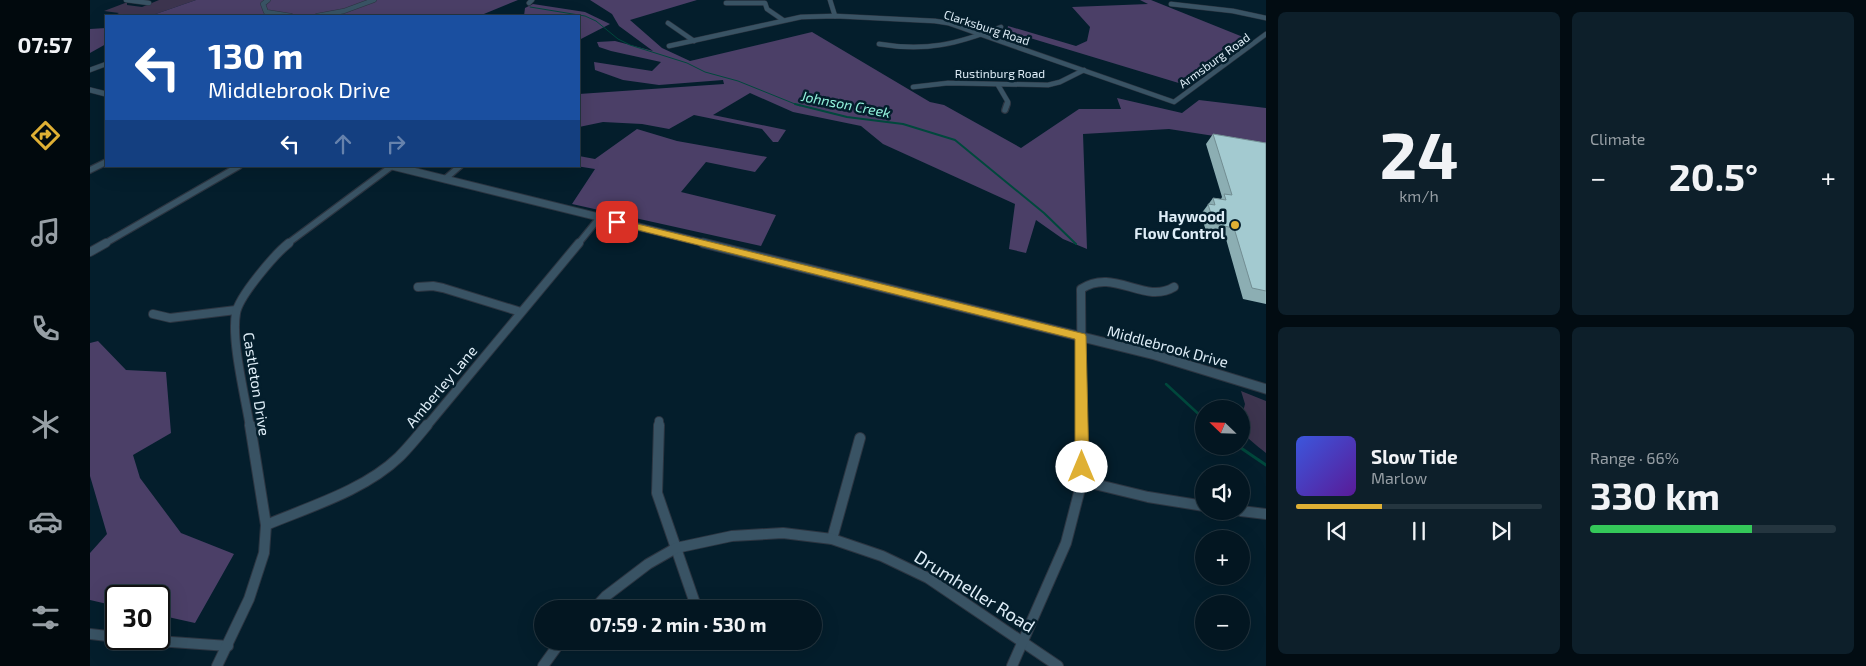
<!DOCTYPE html>
<meta charset="utf-8">
<style>
:root{--surface:#031621;--page:#0d1f2a;--text:#f1f3f6;--muted:#979fa5;--line:#24353f;--accent:#dfb034}
body{margin:0;font-family:"Exo 2",sans-serif;background:var(--page);color:var(--text);height:100vh;display:flex;flex-direction:column;font-size:19px;white-space:nowrap}
*{box-sizing:border-box;margin:0}
p{font-size:16px;color:var(--muted)}
.icon{flex:none;width:28px;height:28px;fill:none;stroke:currentColor;stroke-width:2;stroke-linecap:round;stroke-linejoin:round}
.map{position:relative;flex:1;overflow:hidden}
.drawer{display:flex;flex-direction:column;gap:12px;padding:12px;background:#020c12;width:600px}
.drawer>*{flex:none}
.top-card{position:absolute;left:15px;top:15px;width:475px;height:152px;border-radius:0px;box-shadow:0 5px 20px #0002,0 0 0 1px var(--line);background:#1a4fa0;color:#fff;overflow:hidden}
.needle{width:32px;rotate:293deg}
.controls{position:absolute;left:1105px;top:400px;display:grid;gap:10px}
.controls a{display:grid;place-items:center;width:55px;height:55px;border-radius:50%;background:var(--surface);box-shadow:0 5px 20px #0002,0 0 0 1px var(--line);font-size:25px}
.speed{position:absolute;left:15px;top:585px;display:flex;gap:10px;font-size:25px;font-weight:700;text-align:center}
.speed>*{display:grid;place-content:center;width:65px;height:65px;border-radius:50%;background:var(--surface);box-shadow:0 5px 20px #0002,0 0 0 1px var(--line);line-height:1}
.speed .limit{border:2px solid #111;border-radius:8px;background:#fff;color:#111}
.pin{position:absolute;display:grid;place-items:center;width:42px;height:42px;color:#fff;margin:-21px;border-radius:10px;box-shadow:0 2px 8px #0006}
.me{position:absolute;width:55px;margin:-28px;rotate:0deg;stroke-linejoin:round;filter:drop-shadow(0 0 4px #0008)}
.turn{display:flex;align-items:center;gap:18px;height:105px;padding:0 20px;font-size:22px}
.turn .icon{width:65px;height:65px;stroke-width:2.5}
.turn b{display:block;font-size:35px;line-height:42px}
.lanes{display:flex;align-items:center;height:48px;padding:0 20px;background:#0003;justify-content:center;gap:25px;direction:ltr}
.lanes .off{opacity:.35}
.big{font-size:38px;font-weight:700;line-height:1.1}
.drawer .tile{flex:1;display:flex;flex-direction:column;justify-content:center;gap:8px;min-width:0;padding:0 18px;border-radius:8px;background:var(--page)}
.drawer .dial{align-items:center;gap:0}
.dial b{font-size:65px;line-height:1}
.song{display:flex;align-items:center;gap:15px}
.cover{width:60px;height:60px;border-radius:8px;background:linear-gradient(135deg,hsl(230 70% 55%),hsl(270 70% 35%))}
.played{height:5px;border-radius:2px;background:linear-gradient(90deg,var(--accent) 35%,var(--line) 35%)}
.keys{display:flex;justify-content:space-around;direction:ltr}
.heat{display:flex;justify-content:space-between;align-items:center;font-size:28px;direction:ltr}
.charge{height:8px;border-radius:4px;background:linear-gradient(90deg,#34c759 66%,var(--line) 0)}
.drawer .tiles{flex:1;display:grid;gap:12px;grid-template-columns:repeat(2,1fr)}
.trip{position:absolute;left:444px;top:600px;width:288px;height:50px;border-radius:25px;background:var(--surface);box-shadow:0 5px 20px #0002,0 0 0 1px var(--line);font-weight:700;line-height:50px;text-align:center}
main{display:flex;flex:1;min-height:0}
.dock{display:flex;flex-direction:column;width:90px;justify-content:space-around;align-items:center;background:#01090d;color:var(--muted)}
.dock .icon{width:35px;height:35px}
.dock .selected{color:var(--accent)}
.dock b{font-size:22px;color:var(--text)}
.map>svg:first-child{display:block}
.green{fill:#3d354f}
.forest{fill:#4b3f67}
.lines{fill:none;stroke-linecap:round;stroke-linejoin:round}
.stream-far3{stroke:#00483c;stroke-width:1}
.stream-far2{stroke:#00483c;stroke-width:2}
.stream-far1{stroke:#00483c;stroke-width:2.5}
.stream{stroke:#00483c;stroke-width:3}
.minor-far3-casing{stroke:#2c3541;stroke-width:5.5}
.minor-far2-casing{stroke:#2c3541;stroke-width:8}
.minor-far1-casing{stroke:#2c3541;stroke-width:10}
.minor-casing{stroke:#2c3541;stroke-width:12}
.tertiary-far2-casing{stroke:#2c3541;stroke-width:6}
.tertiary-far1-casing{stroke:#2c3541;stroke-width:9}
.tertiary-casing{stroke:#2c3541;stroke-width:11}
.minor-far3{stroke:#395364;stroke-width:4.5}
.minor-far2{stroke:#395364;stroke-width:5.5}
.minor-far1{stroke:#395364;stroke-width:8}
.minor{stroke:#395364;stroke-width:10}
.tertiary-far2{stroke:#395364;stroke-width:5}
.tertiary-far1{stroke:#395364;stroke-width:7}
.tertiary{stroke:#395364;stroke-width:9}
.wall{fill:#8caeb3}
.building{fill:#a3cad0;stroke:#728d92}
.route{fill:#dfb034;stroke:#917222}
.poi-dot{fill:#dfb034;stroke:#041e2c;stroke-width:2}
.labels{text-anchor:middle;dominant-baseline:central;stroke-width:5;stroke-linejoin:round;paint-order:stroke}
.far-street-label{font-size:12px;fill:#deedf7;stroke:#041e2c}
.far-water-label{font-size:14px;font-style:italic;fill:#92f3dc;stroke:#041e2c}
.poi-label{font-size:15px;font-weight:bold;fill:#deedf7;stroke:#041e2c;text-anchor:end}
.street-label{font-size:15px;fill:#deedf7;stroke:#041e2c}
.near-street-label{font-size:18px;fill:#deedf7;stroke:#041e2c}
</style>
<main>
<nav class="dock">
<b>07:57</b>
<svg class="icon selected" aria-label="directions" viewBox="0 0 24 24"><path d="M12 3l9 9-9 9-9-9zM9 14v-3h6M13 9l2 2-2 2"/></svg>
<svg class="icon" aria-label="music" viewBox="0 0 24 24"><path d="M9 18V5l10-2v13"/><circle cx="6" cy="18" r="3"/><circle cx="16" cy="16" r="3"/></svg>
<svg class="icon" aria-label="phone" viewBox="0 0 24 24"><path d="M5 4h4l2 5-3 2q2 4 5 5l2-3 5 2v4C11 20 4 13 5 4z"/></svg>
<svg class="icon" aria-label="climate" viewBox="0 0 24 24"><path d="M12 3v18M4 7l16 10M4 17L20 7"/></svg>
<svg class="icon" aria-label="car" viewBox="0 0 24 24"><path d="M5 17H2v-5l4-1 3-4h7l3 4 3 1v5h-3M9 17h6M6 11h13"/><circle cx="7" cy="17" r="2"/><circle cx="17" cy="17" r="2"/></svg>
<svg class="icon" aria-label="filters" viewBox="0 0 24 24"><path d="M4 7h16M4 17h16"/><circle cx="9" cy="7" r="2"/><circle cx="15" cy="17" r="2"/></svg>
</nav>
<div class="map">
<svg width="1176" height="666" viewBox="0 0 1176 666">
<rect width="100%" height="100%" fill="#041e2c"/>
<!-- green -->
<g class="green">
<polygon points="69,0 106,0 60,16 37,14 23,16 29,13 14,11 35,3 37,3 37,5 52,7"/>
<path d="M1151 391 1176 401V453C1154 435 1147 433 1155 404Z"/>
</g>
<!-- forest -->
<g class="forest">
<polygon points="106,0 428,0 389,16 60,16"/>
<polygon points="500,0 607,0 540,20 572,48 600,61 722,32 840,102 854,105 931,148 989,109 1031,109 1027,98 1092,113 1109,100 1176,108 1176,144 1079,129 993,134 997,249 973,239 946,220 936,253 919,249 925,204 793,144 771,126 703,112 660,93 623,115 696,130 688,142 683,142 672,129 604,115 579,129 552,124 513,122 489,127 489,94 634,84 633,80 569,85 533,80 505,70 504,62 562,71 571,62 521,51 509,47 507,42 525,41 563,51 529,26 522,14"/>
<polygon points="1050,0 1061,0 1158,39 1092,84 917,31 918,26 986,46 997,41 1000,27 982,7 1058,4"/>
<polygon points="443,4 495,12 520,24 489,40 489,16 434,16 435,8"/>
<polygon points="16,28 16,44 0,53 0,29"/>
<polygon points="547,129 587,141 677,157 665,172 616,162 591,192 686,215 671,246 482,204 505,169 486,166 489,166 489,156 505,159"/>
<polygon points="8,341 36,370 76,372 81,433 43,455 50,478 91,533 144,554 105,623 69,615 69,596 26,596 26,606 0,600 0,553 17,534 0,476 0,343"/>
</g>
<g class="lines">
<!-- stream-far3 -->
<polyline class="stream-far3" points="440,7 495,16 506,21 528,39 540,45 597,63 615,72 648,81 710,106"/>
<!-- stream-far2 -->
<polyline class="stream-far2" points="705,104 757,117 813,124 865,140 954,213 986,244"/>
<!-- stream-far1 -->
<polyline class="stream-far1" points="1076,384 1114,419"/>
<!-- stream -->
<polyline class="stream" points="1148,446 1176,465"/>
<defs>
<g id="minor-far3">
<polyline points="36,0 59,3"/>
<polyline points="178,0 173,4 176,12 201,16"/>
<polyline points="740,0 745,16"/>
<polyline points="439,3 442,0"/>
<polyline points="636,3 675,3 677,9 693,20"/>
<polyline points="1081,4 1143,11 1176,18"/>
<polyline points="227,16 254,11 284,0"/>
<polyline points="578,23 604,41"/>
<path d="M789 44C836 52 867 44 911 27"/>
<polyline points="579,46 711,17 745,16 845,21 858,23 1084,102 1176,34"/>
<polyline points="0,70 16,64"/>
<polyline points="908,85 918,102 917,106"/>
<polyline points="823,87 858,83 958,85 970,82 994,70"/>
</g>
<g id="minor-far2">
<polyline points="915,110 917,104"/>
<polyline points="0,170 16,162"/>
<polyline points="355,179 370,166"/>
<polyline points="14,244 149,166"/>
<polyline points="197,244 302,166"/>
<polyline points="488,244 510,217"/>
</g>
<g id="minor-far1">
<polyline points="0,252 16,243"/>
<polyline points="328,287 343,286 353,288 431,312"/>
<polyline points="63,314 80,318 146,310"/>
<path d="M160 427C155 396 141 341 146 313 149 296 185 254 199 243"/>
<polyline points="336,427 489,243"/>
<polyline points="569,427 569,421"/>
<path d="M992 427 991 289C1024 267 1054 305 1084 287"/>
</g>
<g id="minor">
<polyline points="569,425 567,493 607,609"/>
<polyline points="992,481 1058,497 1114,506"/>
<polyline points="1151,511 1176,514"/>
<path d="M176 525C219 507 275 490 309 457 319 447 328 436 337 425"/>
<polyline points="742,539 770,438"/>
<polyline points="504,609 516,596 558,564 586,548 642,536 693,533 742,539 792,556 838,578 968,666"/>
<polyline points="0,634 26,637"/>
<polyline points="39,639 138,646"/>
<polyline points="127,666 159,599 174,553 176,525 160,425"/>
<polyline points="453,666 471,641"/>
<polyline points="922,666 976,543 992,481 992,425"/>
</g>
<polyline id="tertiary-far2" points="0,90 16,94"/>
<polyline id="tertiary-far1" points="302,166 618,244"/>
<polyline id="tertiary" points="613,243 1065,355 1176,389"/>
</defs>
<!-- minor-far3 casing -->
<use href="#minor-far3" class="minor-far3-casing"/>
<!-- minor-far2 casing -->
<use href="#minor-far2" class="minor-far2-casing"/>
<!-- minor-far1 casing -->
<use href="#minor-far1" class="minor-far1-casing"/>
<!-- minor casing -->
<use href="#minor" class="minor-casing"/>
<!-- tertiary-far2 casing -->
<use href="#tertiary-far2" class="tertiary-far2-casing"/>
<!-- tertiary-far1 casing -->
<use href="#tertiary-far1" class="tertiary-far1-casing"/>
<!-- tertiary casing -->
<use href="#tertiary" class="tertiary-casing"/>
<!-- minor-far3 -->
<use href="#minor-far3" class="minor-far3"/>
<!-- minor-far2 -->
<use href="#minor-far2" class="minor-far2"/>
<!-- minor-far1 -->
<use href="#minor-far1" class="minor-far1"/>
<!-- minor -->
<use href="#minor" class="minor"/>
<!-- tertiary-far2 -->
<use href="#tertiary-far2" class="tertiary-far2"/>
<!-- tertiary-far1 -->
<use href="#tertiary-far1" class="tertiary-far1"/>
<!-- tertiary -->
<use href="#tertiary" class="tertiary"/>
</g>
<!-- wall -->
<polygon class="wall" points="1123,134 1176,143 1176,304 1153,299 1136,239 1117,235 1111,214 1123,198 1131,199 1132,197 1116,144"/>
<!-- building -->
<polygon class="building" points="1123,134 1176,143 1176,291 1162,288 1144,228 1124,224 1118,204 1125,205 1123,198 1136,200 1134,194 1142,195"/>
<!-- route -->
<polygon class="route" points="524,219 527,219 995,334 996,336 999,467 997,471 992,473 987,471 985,467 985,339 524,224"/>
<!-- markers -->
<circle class="poi-dot" cx="1145" cy="225" r="5"/>
<g class="labels">
<!-- far-street labels -->
<g class="far-street-label">
<text transform="translate(897 27) rotate(18)">Clarksburg Road</text>
<text transform="translate(1124 60) rotate(-36)">Armsburg Road</text>
<text x="910" y="73">Rustinburg Road</text>
</g>
<!-- far-water labels -->
<g class="far-water-label">
<text transform="translate(756 104) rotate(11)">Johnson Creek</text>
</g>
<!-- poi labels -->
<g class="poi-label">
<text x="1135" y="216">Haywood<tspan x="1135" dy="17">Flow Control</tspan></text>
</g>
<!-- street labels -->
<g class="street-label">
<text transform="translate(1078 346) rotate(15)">Middlebrook Drive</text>
<text transform="translate(167 384) rotate(81)">Castleton Drive</text>
<text transform="translate(351 386) rotate(-50)">Amberley Lane</text>
</g>
<!-- near-street labels -->
<g class="near-street-label">
<text transform="translate(885 591) rotate(32)">Drumheller Road</text>
</g>
</g>
</svg>
<div class="controls">
<a><svg class="needle" viewBox="-14 -14 28 28"><path d="M0-13l5 13h-10z" fill="#e53935"/><path d="M0 13l5-13h-10z" fill="#979fa5"/></svg></a>
<a><svg class="icon" aria-label="sound" viewBox="0 0 24 24"><path d="M4 9h4l5-4v14l-5-4H4zM17 9q2 3 0 6"/></svg></a>
<a>+</a>
<a>−</a>
</div>
<div class="speed"><div class="limit">30</div></div>
<div class="pin" style="left:527px;top:222px;background:#d93025"><svg class="icon" aria-label="arrive" viewBox="0 0 24 24"><path d="M6 21V4h12l-3 4 3 4H6"/></svg></div>
<svg class="me" style="left:992px;top:467px" viewBox="-20 -20 40 40"><circle r="19" fill="#fff"/><path d="M0-13L10 11 0 6-10 11z" fill="#dfb034"/></svg>
<div class="trip">07:59 · 2 min · 530 m</div>
<div class="top-card">
<div class="turn"><svg class="icon" aria-label="left" viewBox="0 0 24 24"><path d="M17 20v-9H6M10 6l-5 5 5 5"/></svg><div><b>130 m</b>Middlebrook Drive</div></div>
<div class="lanes"><svg class="icon" aria-label="left" viewBox="0 0 24 24"><path d="M17 20v-9H6M10 6l-5 5 5 5"/></svg><svg class="icon off" aria-label="ahead" viewBox="0 0 24 24"><path d="M12 20V5M6 11l6-6 6 6"/></svg><svg class="icon off" aria-label="right" viewBox="0 0 24 24"><path d="M7 20v-9h11M14 6l5 5-5 5"/></svg></div>
</div>
</div>
<section class="drawer">
<div class="tiles">
<div class="tile dial"><b>24</b><p>km/h</p></div>
<div class="tile"><p>Climate</p>
<div class="heat"><a>−</a><b class="big">20.5°</b><a>+</a></div>
</div>
<div class="tile">
<div class="song"><i class="cover"></i><div><b>Slow Tide</b><p>Marlow</p></div></div>
<div class="played"></div>
<div class="keys"><svg class="icon" aria-label="previous" viewBox="0 0 24 24"><path d="M18 5L8 12l10 7zM5 5v14"/></svg><svg class="icon" aria-label="pause" viewBox="0 0 24 24"><path d="M8 5v14M16 5v14"/></svg><svg class="icon" aria-label="next" viewBox="0 0 24 24"><path d="M6 5l10 7-10 7zM19 5v14"/></svg></div>
</div>
<div class="tile"><p>Range · 66%</p><b class="big">330 km</b><div class="charge"></div></div>
</div>
</section>
</main>
